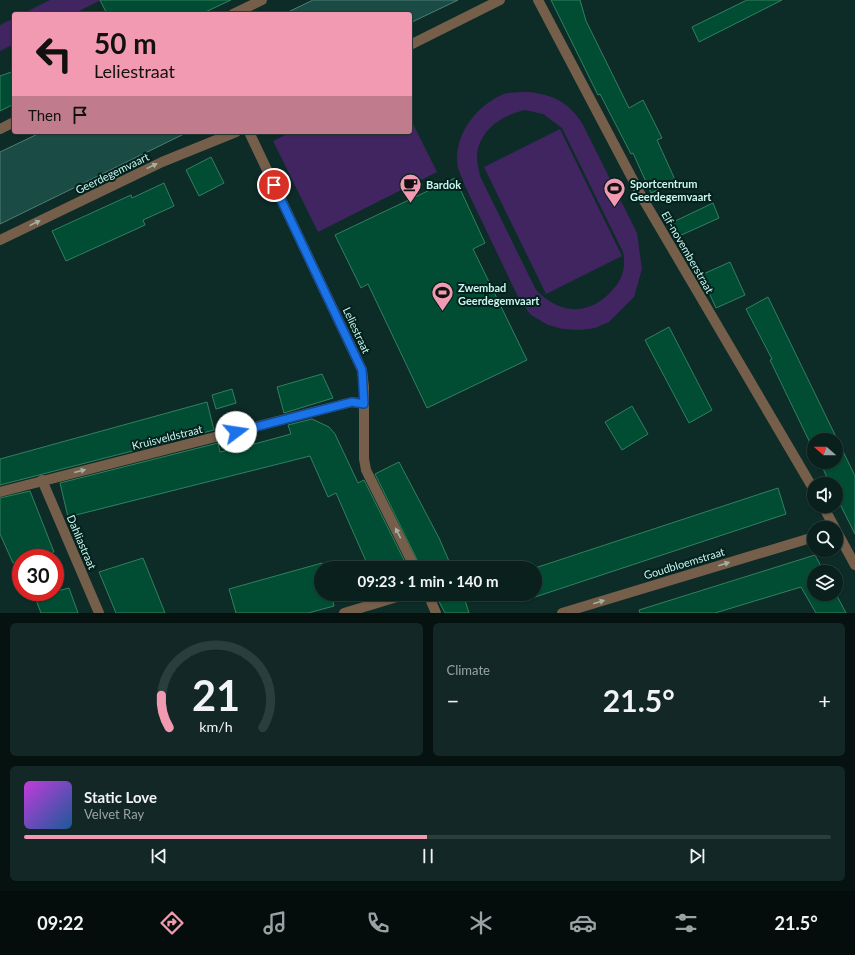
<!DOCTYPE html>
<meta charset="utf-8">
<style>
:root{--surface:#0a201d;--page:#132826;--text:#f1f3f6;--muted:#99a3a4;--line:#2a3e3b;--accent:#f19ab1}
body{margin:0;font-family:Lato,sans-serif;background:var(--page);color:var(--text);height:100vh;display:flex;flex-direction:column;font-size:15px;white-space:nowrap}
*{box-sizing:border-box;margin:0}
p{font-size:13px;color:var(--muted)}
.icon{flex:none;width:22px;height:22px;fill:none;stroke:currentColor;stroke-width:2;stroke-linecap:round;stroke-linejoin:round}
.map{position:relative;height:613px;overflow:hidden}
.sheet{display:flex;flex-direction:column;gap:10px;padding:10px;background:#061210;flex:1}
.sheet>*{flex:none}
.hud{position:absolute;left:12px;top:12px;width:400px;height:122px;border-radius:4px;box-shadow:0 1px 3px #0004,0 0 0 1px var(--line);background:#f19ab1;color:#111;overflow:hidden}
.needle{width:26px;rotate:291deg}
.buttons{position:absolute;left:807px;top:433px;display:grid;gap:8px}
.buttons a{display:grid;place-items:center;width:36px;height:36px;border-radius:50%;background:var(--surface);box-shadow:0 1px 3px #0004,0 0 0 1px var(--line);font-size:20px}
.speed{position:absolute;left:12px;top:549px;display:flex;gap:8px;font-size:20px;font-weight:700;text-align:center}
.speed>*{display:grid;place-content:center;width:52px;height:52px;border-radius:50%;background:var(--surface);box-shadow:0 1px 3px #0004,0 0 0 1px var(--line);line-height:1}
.speed .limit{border:6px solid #d22;background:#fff;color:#111}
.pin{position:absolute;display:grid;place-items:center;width:34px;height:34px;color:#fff;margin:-17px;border:2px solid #fff;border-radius:50%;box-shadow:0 1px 4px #0007}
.me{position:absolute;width:44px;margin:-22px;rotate:76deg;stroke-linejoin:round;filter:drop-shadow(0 0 3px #0008)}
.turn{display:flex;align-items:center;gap:14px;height:84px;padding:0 16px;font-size:18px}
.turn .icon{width:52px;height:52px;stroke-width:2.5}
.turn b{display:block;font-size:28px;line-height:34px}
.then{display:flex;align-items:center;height:38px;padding:0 16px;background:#0003;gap:8px;font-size:15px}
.big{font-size:30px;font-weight:700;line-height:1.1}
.sheet .widget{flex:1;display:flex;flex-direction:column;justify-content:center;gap:6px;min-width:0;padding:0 14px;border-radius:6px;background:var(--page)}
.sheet .dial{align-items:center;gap:0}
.dial svg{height:104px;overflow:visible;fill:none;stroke:var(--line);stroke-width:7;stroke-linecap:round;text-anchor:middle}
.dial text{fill:var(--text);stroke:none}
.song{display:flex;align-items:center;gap:12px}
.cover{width:48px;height:48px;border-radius:6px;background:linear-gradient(135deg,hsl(290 70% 55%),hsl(210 70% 35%))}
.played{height:4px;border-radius:2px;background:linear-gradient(90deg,var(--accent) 50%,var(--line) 50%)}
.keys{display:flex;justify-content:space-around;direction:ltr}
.heat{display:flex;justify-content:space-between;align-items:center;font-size:22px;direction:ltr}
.sheet .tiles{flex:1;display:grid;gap:10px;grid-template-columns:1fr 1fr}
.widget:last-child{grid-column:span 2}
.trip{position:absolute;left:314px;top:561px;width:228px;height:40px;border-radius:20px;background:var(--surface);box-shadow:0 1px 3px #0004,0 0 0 1px var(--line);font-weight:700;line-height:40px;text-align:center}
.tabs{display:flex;height:64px;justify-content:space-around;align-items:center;background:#040d0c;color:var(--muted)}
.tabs .icon{width:28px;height:28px}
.tabs .selected{color:var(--accent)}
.tabs b{font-size:18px;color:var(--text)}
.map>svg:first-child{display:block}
.green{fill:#412560;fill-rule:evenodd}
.water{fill:#1a4b45;stroke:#4f7e77}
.building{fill:#004d33;stroke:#33805f}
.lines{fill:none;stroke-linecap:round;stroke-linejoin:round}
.street{stroke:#755f4b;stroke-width:10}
.oneway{fill:#a4b2a4}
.route-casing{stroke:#114b97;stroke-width:10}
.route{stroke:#1a73e8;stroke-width:7}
.labels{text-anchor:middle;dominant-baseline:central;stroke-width:4;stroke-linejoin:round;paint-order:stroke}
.street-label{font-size:11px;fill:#caf6ed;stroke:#03211d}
.poi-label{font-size:11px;font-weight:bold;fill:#caf6ed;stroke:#03211d;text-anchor:start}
</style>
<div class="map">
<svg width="855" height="613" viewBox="0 0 855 613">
<rect width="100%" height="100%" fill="#0d2b27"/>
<!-- green -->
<g class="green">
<polygon points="50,0 101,0 73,14 22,14"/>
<polygon points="14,18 14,44 0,51 0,25"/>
<path d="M529 92C554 95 568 102 582 123L637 233 642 269 634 297 609 322 595 328 581 330 563 329 548 325 531 315 520 301 465 186C463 180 460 174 458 168 452 137 476 105 504 94 511 92 521 92 529 92ZM525 110 543 114 562 128 623 252C626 264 623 278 615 287 592 316 561 316 536 290L480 176C479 170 477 163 477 157 478 131 502 115 525 110Z"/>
<polygon points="410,118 437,172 318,232 273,141 291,132 410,132"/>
<polygon points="560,129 622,256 546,294 484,167"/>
</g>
<!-- water -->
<g class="water">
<polygon points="313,0 458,0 410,23 410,14 284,14"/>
<polygon points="42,132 188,132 0,224 0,152"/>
</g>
<!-- building -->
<g class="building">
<polygon points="100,0 231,0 201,14 107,14"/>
<polygon points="551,0 580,0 586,21 629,108 643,100 662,138 657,140 676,182 651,193 633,153 631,154 600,94 598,95"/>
<polygon points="747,0 782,0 699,42 692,27"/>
<polygon points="14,71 14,104 0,111 0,76"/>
<polygon points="211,157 224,183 199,196 186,170"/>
<polygon points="455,178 485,243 473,249 527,360 427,408 368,284 361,288 335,235"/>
<polygon points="164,183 174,206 143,220 145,225 66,261 52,231 131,195 132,198"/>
<polygon points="713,203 719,218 677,237 671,223"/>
<polygon points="730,262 745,295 716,308 701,275"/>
<polygon points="768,297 855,476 855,534 836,496 836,484 830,484 820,462 836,462 836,440 814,440 814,451 770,360 772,359 746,309"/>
<polygon points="669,327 712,410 689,423 645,340"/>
<polygon points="322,374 333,398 284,413 277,387"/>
<polygon points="232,389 236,403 216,409 212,395"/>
<polygon points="207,402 214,430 0,485 0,459"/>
<polygon points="632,406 648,434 622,450 605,422"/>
<polygon points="312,419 329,427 335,434 358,483 364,480 408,568 369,568 336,493 328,497 310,456 68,517 60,483 218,443 220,452 258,443 291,434 288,425"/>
<polygon points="399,462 439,538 452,568 421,568 375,474"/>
<polygon points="778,488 786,514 535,597 535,568"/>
<polygon points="30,491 54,552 33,558 21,558 21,561 13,563 0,534 0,498"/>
<polygon points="815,555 824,572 814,572 814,594 836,594 846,613 816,613 801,587 715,613 640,613 639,610"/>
<polygon points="143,558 165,613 116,613 99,572"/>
<polygon points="322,563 324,568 321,568 321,594 331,594 334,606 308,613 236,613 229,589"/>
<polygon points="69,588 78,613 41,613 35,597"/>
<polygon points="435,594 463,594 469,613 445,613"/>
</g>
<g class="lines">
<!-- street -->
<g class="street">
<polyline points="538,0 643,199 814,490"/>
<polyline points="233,14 262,0"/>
<polyline points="410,45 500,0"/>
<polyline points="0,129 14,122"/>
<polyline points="249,132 362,370 364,387 364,459 366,470 415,568"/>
<polyline points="0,240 162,162 236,132"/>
<polyline points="42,480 99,613"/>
<polyline points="0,492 352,402 364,404"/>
<polyline points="823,506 855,565"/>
<polyline points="428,594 436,613"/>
<polyline points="344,613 407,594"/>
<polyline points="562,613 814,537"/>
</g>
</g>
<!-- one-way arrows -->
<defs><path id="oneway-solid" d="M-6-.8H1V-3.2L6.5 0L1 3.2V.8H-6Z"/></defs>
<g class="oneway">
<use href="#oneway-solid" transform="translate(152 166) rotate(-26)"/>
<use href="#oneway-solid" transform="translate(35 223) rotate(-26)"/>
<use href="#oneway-solid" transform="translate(80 471) rotate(-14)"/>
<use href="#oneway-solid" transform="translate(398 533) rotate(-117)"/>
<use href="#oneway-solid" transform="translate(724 564) rotate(-17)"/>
<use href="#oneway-solid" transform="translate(599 602) rotate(-17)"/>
</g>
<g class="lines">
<defs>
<polyline id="route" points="236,432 352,402 364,404 362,370 274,185"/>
</defs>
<!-- route casing -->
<use href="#route" class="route-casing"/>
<!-- route -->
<use href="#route" class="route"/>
</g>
<!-- icons -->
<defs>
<symbol id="cafe-pin" viewBox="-11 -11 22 30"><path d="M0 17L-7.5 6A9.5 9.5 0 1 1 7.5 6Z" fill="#f19ab1" stroke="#03211d"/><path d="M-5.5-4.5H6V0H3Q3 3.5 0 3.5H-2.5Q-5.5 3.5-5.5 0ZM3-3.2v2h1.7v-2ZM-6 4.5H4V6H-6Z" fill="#111"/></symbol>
<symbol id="stadium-pin" viewBox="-11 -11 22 30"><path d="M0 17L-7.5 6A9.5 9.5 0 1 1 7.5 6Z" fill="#f19ab1" stroke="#03211d"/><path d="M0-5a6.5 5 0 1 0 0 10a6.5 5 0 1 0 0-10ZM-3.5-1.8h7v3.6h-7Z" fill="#111"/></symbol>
</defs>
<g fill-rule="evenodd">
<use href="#cafe-pin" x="398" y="172" width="25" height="34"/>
<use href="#stadium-pin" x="602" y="176" width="25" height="34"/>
<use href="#stadium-pin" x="430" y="280" width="25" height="34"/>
</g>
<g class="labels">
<!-- street labels -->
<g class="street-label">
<text transform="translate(112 173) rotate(-26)">Geerdegemvaart</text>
<text transform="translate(688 252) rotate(60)">Elf-novemberstraat</text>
<text transform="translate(357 330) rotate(65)">Leliestraat</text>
<text transform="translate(167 437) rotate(-14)">Kruisveldstraat</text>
<text transform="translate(82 542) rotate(67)">Dahliastraat</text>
<text transform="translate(684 563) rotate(-17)">Goudbloemstraat</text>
</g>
<!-- poi labels -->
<g class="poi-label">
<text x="630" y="183">Sportcentrum<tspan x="630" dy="13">Geerdegemvaart</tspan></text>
<text x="426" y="184">Bardok</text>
<text x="458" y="287">Zwembad<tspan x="458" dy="13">Geerdegemvaart</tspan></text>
</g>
</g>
</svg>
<div class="buttons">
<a><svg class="needle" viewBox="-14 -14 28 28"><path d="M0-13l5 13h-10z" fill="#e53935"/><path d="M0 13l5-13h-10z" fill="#99a3a4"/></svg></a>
<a><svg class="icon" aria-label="sound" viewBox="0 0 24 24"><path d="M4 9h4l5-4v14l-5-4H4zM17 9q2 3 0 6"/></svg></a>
<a><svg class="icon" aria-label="search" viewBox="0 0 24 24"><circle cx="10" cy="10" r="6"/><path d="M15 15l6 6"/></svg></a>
<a><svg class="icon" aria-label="layers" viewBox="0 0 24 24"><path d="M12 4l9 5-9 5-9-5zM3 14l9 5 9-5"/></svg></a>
</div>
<div class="speed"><div class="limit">30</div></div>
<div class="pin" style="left:274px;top:185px;background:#d93025"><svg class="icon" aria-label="arrive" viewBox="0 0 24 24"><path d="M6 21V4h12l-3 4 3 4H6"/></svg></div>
<svg class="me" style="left:236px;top:432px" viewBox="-20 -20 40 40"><circle r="19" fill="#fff"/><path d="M0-13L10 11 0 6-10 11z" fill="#1a73e8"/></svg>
<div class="trip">09:23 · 1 min · 140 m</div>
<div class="hud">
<div class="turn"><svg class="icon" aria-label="left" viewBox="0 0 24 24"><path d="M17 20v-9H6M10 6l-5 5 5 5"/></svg><div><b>50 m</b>Leliestraat</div></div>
<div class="then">Then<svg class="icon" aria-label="arrive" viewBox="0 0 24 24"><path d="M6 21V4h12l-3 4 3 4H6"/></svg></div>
</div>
</div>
<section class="sheet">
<div class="tiles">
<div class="widget dial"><svg viewBox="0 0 100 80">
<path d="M14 69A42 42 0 1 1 86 69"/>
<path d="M14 69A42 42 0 0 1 8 44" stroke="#f19ab1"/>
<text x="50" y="56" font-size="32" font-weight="700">21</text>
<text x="50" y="72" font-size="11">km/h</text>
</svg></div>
<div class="widget"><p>Climate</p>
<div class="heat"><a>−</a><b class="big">21.5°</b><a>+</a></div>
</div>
<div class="widget">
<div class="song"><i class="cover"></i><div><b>Static Love</b><p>Velvet Ray</p></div></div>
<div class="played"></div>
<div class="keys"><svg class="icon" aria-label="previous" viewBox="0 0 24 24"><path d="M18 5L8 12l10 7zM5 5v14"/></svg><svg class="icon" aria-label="pause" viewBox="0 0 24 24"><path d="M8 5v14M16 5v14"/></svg><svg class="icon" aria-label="next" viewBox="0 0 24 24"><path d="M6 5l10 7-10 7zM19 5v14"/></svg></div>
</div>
</div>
</section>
<nav class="tabs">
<b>09:22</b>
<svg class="icon selected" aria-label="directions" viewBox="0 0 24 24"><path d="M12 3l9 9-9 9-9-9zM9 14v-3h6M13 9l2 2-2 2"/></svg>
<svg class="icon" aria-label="music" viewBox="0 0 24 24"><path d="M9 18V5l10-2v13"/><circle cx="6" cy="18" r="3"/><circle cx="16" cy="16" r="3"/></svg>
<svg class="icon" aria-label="phone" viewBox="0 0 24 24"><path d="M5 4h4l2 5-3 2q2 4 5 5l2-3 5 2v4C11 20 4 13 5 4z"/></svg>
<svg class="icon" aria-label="climate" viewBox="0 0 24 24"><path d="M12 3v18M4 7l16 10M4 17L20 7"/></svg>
<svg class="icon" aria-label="car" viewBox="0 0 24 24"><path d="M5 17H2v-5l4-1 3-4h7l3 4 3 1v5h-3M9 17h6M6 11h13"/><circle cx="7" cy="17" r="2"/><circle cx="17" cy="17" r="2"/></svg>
<svg class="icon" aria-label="filters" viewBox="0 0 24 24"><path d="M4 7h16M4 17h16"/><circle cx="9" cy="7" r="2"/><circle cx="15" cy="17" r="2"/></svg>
<b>21.5°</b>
</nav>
